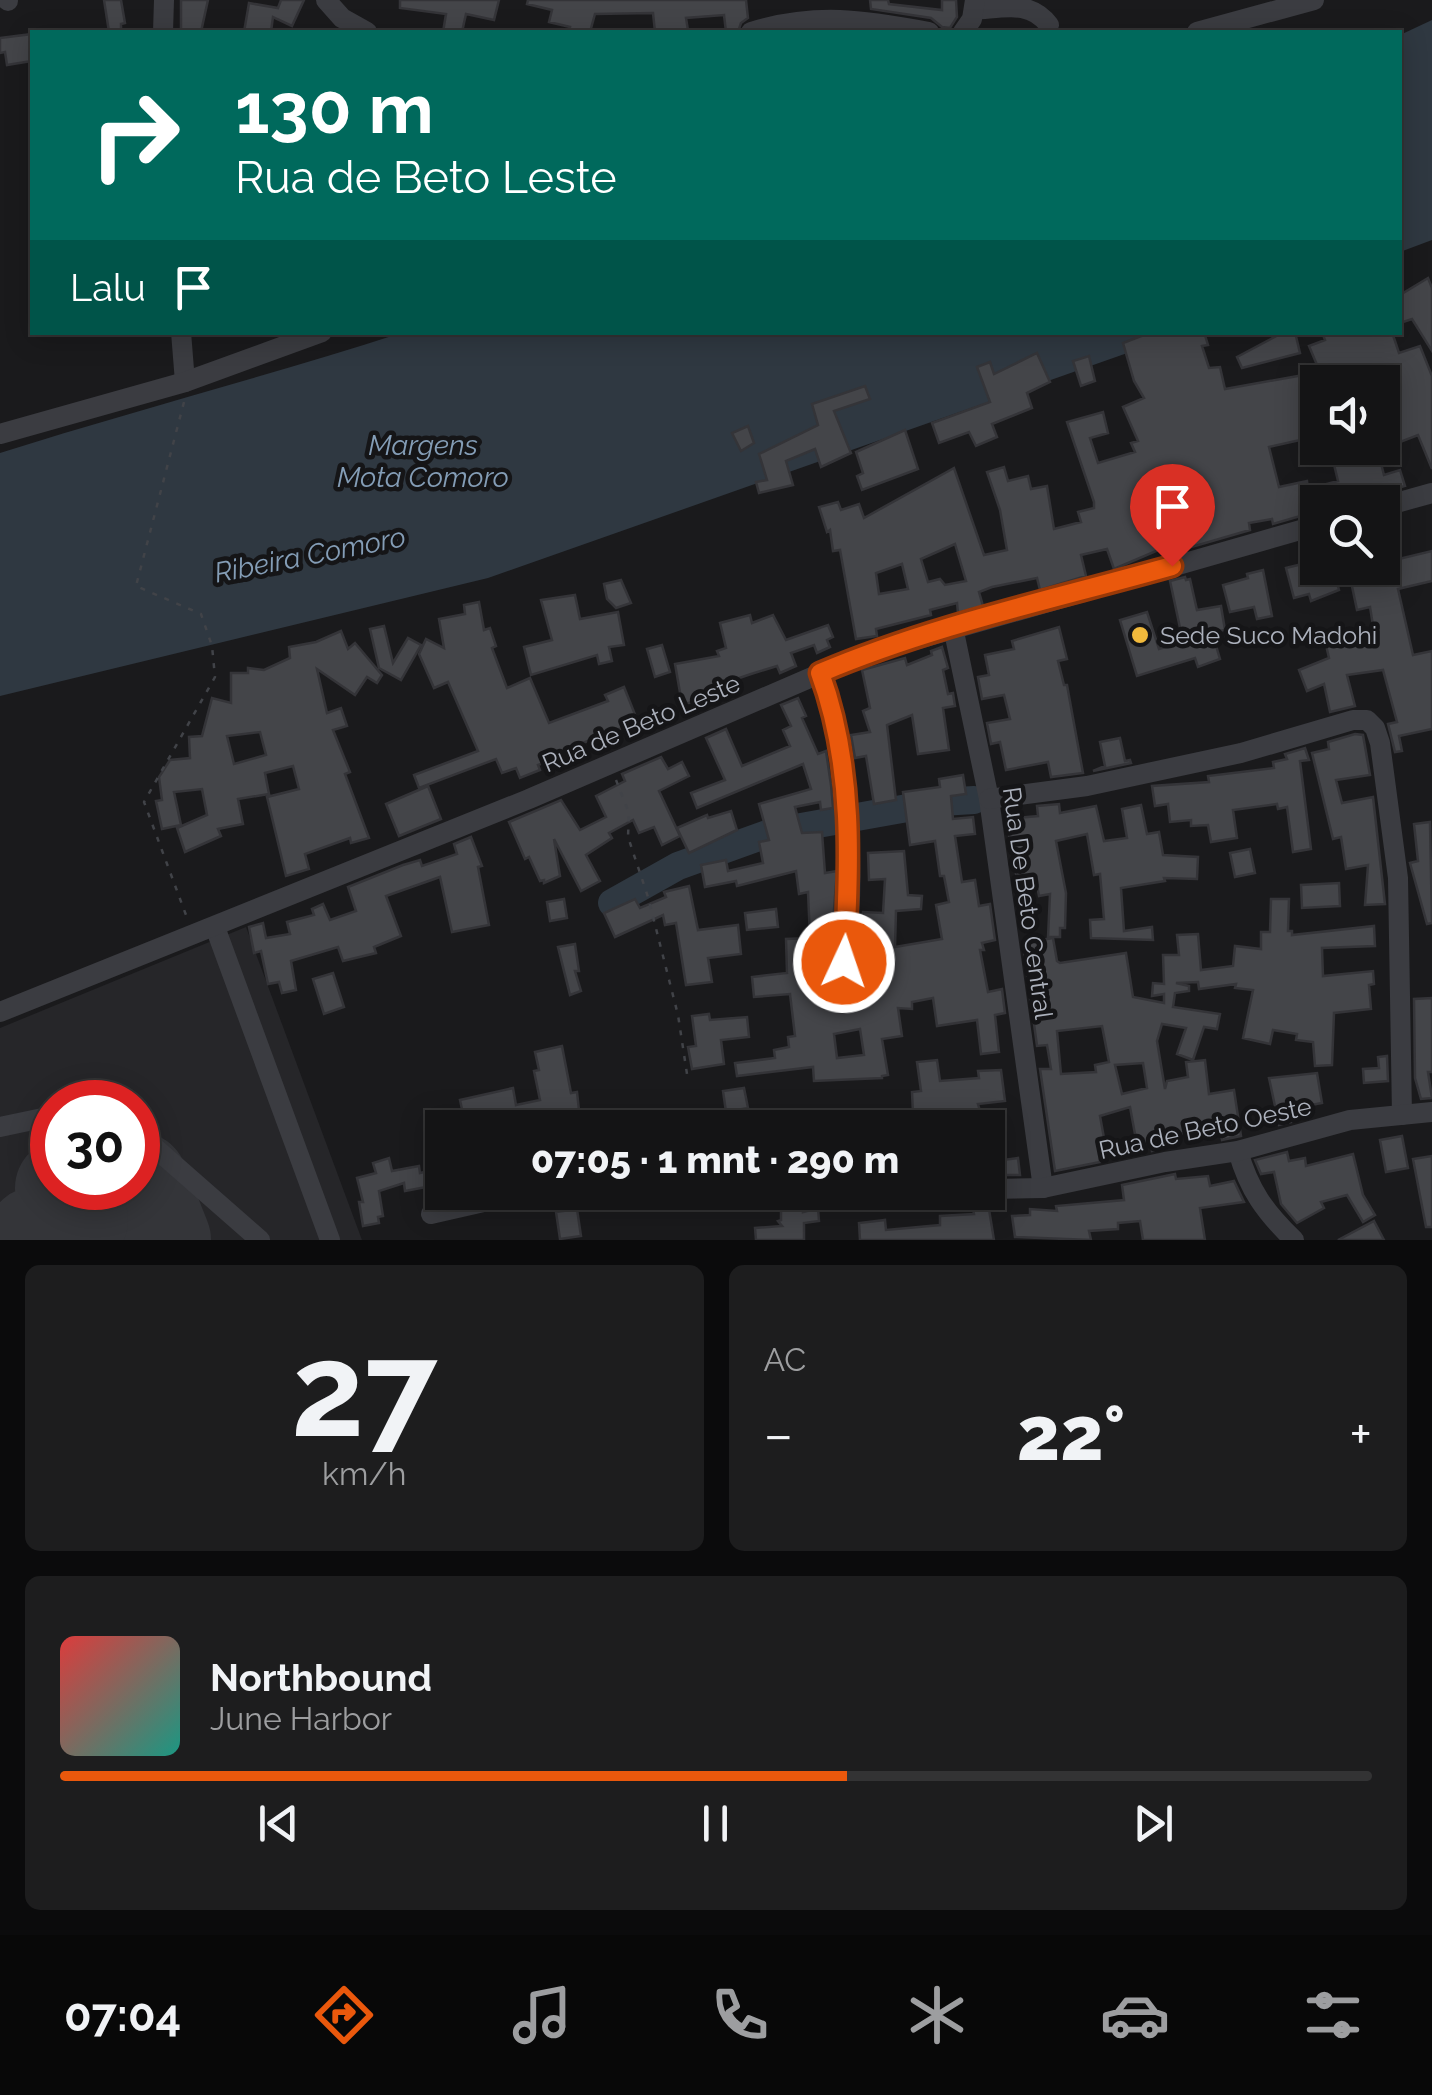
<!DOCTYPE html>
<html lang="id">
<meta charset="utf-8">
<style>
:root{--surface:#141415;--page:#1d1d1e;--text:#f1f3f6;--muted:#9d9ea0;--line:#333334;--accent:#ea580c}
body{margin:0;font-family:Raleway,sans-serif;background:var(--page);color:var(--text);height:100vh;display:flex;flex-direction:column;font-size:38px;white-space:nowrap}
*{box-sizing:border-box;margin:0}
p{font-size:32px;color:var(--muted)}
.icon{flex:none;width:55px;height:55px;fill:none;stroke:currentColor;stroke-width:2;stroke-linecap:round;stroke-linejoin:round}
.map{position:relative;height:1240px;overflow:hidden}
.sheet{display:flex;flex-direction:column;gap:25px;padding:25px;background:#0b0b0c;flex:1}
.sheet>*{flex:none}
.top-card{position:absolute;left:30px;top:30px;width:1372px;height:305px;border-radius:0px;box-shadow:0 5px 25px #0003,0 0 0 2px var(--line);background:#00695c;color:#fff;overflow:hidden}
.tools{position:absolute;left:1300px;top:365px;display:grid;gap:20px}
.tools a{display:grid;place-items:center;width:100px;height:100px;border-radius:0px;background:var(--surface);box-shadow:0 5px 25px #0003,0 0 0 2px var(--line);font-size:50px}
.speed{position:absolute;left:30px;top:1080px;display:flex;gap:20px;font-size:50px;font-weight:700;text-align:center}
.speed>*{display:grid;place-content:center;width:130px;height:130px;border-radius:50%;background:var(--surface);box-shadow:0 5px 25px #0003,0 0 0 2px var(--line);line-height:1}
.speed .limit{border:15px solid #d22;background:#fff;color:#111}
.pin{position:absolute;display:grid;place-items:center;width:85px;height:85px;color:#fff;margin:-102px -42px;border-radius:50% 50% 50% 0;rotate:-45deg;box-shadow:0 0 10px #0007}
.pin .icon{rotate:45deg}
.me{position:absolute;width:110px;margin:-55px;rotate:3deg;stroke-linejoin:round;filter:drop-shadow(0 0 8px #0008)}
.turn{display:flex;align-items:center;gap:35px;height:210px;padding:0 40px;font-size:45px}
.turn .icon{width:130px;height:130px;stroke-width:2.5}
.turn b{display:block;font-size:70px;line-height:85px}
.then{display:flex;align-items:center;height:95px;padding:0 40px;background:#0003;gap:20px;font-size:38px}
.big{font-size:75px;font-weight:800;line-height:1.1}
.sheet .tile{flex:1;display:flex;flex-direction:column;justify-content:center;gap:15px;min-width:0;padding:0 35px;border-radius:15px;background:var(--page)}
.sheet .dial{align-items:center;gap:0}
.dial b{font-size:130px;line-height:1}
.song{display:flex;align-items:center;gap:30px}
.cover{width:120px;height:120px;border-radius:15px;background:linear-gradient(135deg,hsl(0 70% 55%),hsl(170 70% 35%))}
.played{height:10px;border-radius:5px;background:linear-gradient(90deg,var(--accent) 60%,var(--line) 60%)}
.keys{display:flex;justify-content:space-around;direction:ltr}
.heat{display:flex;justify-content:space-between;align-items:center;font-size:55px;direction:ltr}
.sheet .tiles{flex:1;display:grid;gap:25px;grid-template-columns:1fr 1fr}
.tile:last-child{grid-column:span 2}
.trip{position:absolute;left:425px;top:1110px;width:580px;height:100px;border-radius:0px;background:var(--surface);box-shadow:0 5px 25px #0003,0 0 0 2px var(--line);font-weight:800;line-height:100px;text-align:center}
.dock{display:flex;height:160px;justify-content:space-around;align-items:center;background:#080808;color:var(--muted)}
.dock .icon{width:70px;height:70px}
.dock .current{color:var(--accent)}
.dock b{font-size:45px;color:var(--text)}
.map>svg:first-child{display:block}
.built{fill:#262629;fill-rule:evenodd}
.water{fill:#2f3841}
.lines{fill:none;stroke-linecap:round;stroke-linejoin:round}
.river{stroke:#2f3841;stroke-width:28}
.taxiway{stroke:#343539;stroke-width:40}
.runway{stroke:#343539;stroke-width:100}
.building{fill:#444549;stroke:#343438;stroke-width:2.5;fill-rule:evenodd}
.path{stroke:#414348;stroke-width:2.5;stroke-dasharray:5 8;stroke-linecap:butt}
.minor{stroke:#3b3c41;stroke-width:20}
.route-casing{stroke:#983908;stroke-width:25}
.route{stroke:#ea580c;stroke-width:18}
.poi-dot{fill:#f2ba3c;stroke:#151517;stroke-width:4}
.labels{text-anchor:middle;dominant-baseline:central;stroke-width:9;stroke-linejoin:round;paint-order:stroke}
.poi-label{font-size:25px;fill:#acb1bc;stroke:#151517;text-anchor:start}
.street-label{font-size:25px;fill:#acb1bc;stroke:#151517}
.water-label{font-size:28px;font-style:italic;fill:#849db6;stroke:#151517}
</style>
<div class="map">
<svg width="1432" height="1240" viewBox="0 0 1432 1240">
<rect width="100%" height="100%" fill="#1a1a1c"/>
<!-- built -->
<path class="built" d="M246 927 362 1240H0V1028ZM52 1102H138V1188H52Z"/>
<!-- water -->
<g class="water">
<polygon points="1432,20 1432,240 1400,252 1400,35"/>
<path d="M401 333H1184L488 578 0 696V453C133 411 268 376 401 333Z"/>
</g>
<g class="lines">
<!-- river -->
<polyline class="river" points="612,903 678,866 773,832 941,802 974,800"/>
<!-- taxiway -->
<polyline class="taxiway" points="103,1240 119,1232"/>
<!-- runway -->
<g class="runway">
<polyline points="138,1182 161,1240"/>
<polyline points="38,1240 37,1236 78,1220 65,1188"/>
</g>
</g>
<!-- building -->
<g class="building">
<polygon points="104,0 121,0 125,23 121,24 121,32 109,32"/>
<polygon points="181,0 208,0 201,32 181,32"/>
<polygon points="281,0 304,0 292,26 273,17 271,32 244,32 249,3 278,8"/>
<polygon points="400,0 499,0 494,20 466,14 462,32 443,32 446,14 400,8"/>
<polygon points="528,0 746,0 748,18 741,23 738,32 726,32 724,15 686,18 688,30 655,32 653,13 595,14 590,32 569,32 570,27 549,22 552,10 527,4"/>
<polygon points="870,0 888,0 889,4 942,10 942,0 956,0 957,17 950,28 942,27 931,18 871,9"/>
<polygon points="32,34 32,61 7,65 5,52 0,53 0,38"/>
<polygon points="1428,278 1432,288 1432,351 1412,319 1400,323 1400,295"/>
<path d="M1143 332H1204L1208 345 1202 346 1209 368 1220 367 1225 389 1320 372 1309 346 1325 340 1322 332H1392L1399 353 1420 346 1432 376V469L1418 435 1382 449V382H1318V436L1269 447 1279 487 1307 481 1308 489 1338 481 1330 448H1377L1384 475 1400 470 1405 486 1370 496 1368 490 1340 497 1342 502H1312L1314 512 1273 524 1272 519 1249 523 1250 530 1164 555 1163 548 1114 569 1107 549 1081 555 1086 576 1040 590 1037 578 992 587 979 592 983 606 958 613 957 603 930 610 931 615 876 629 877 636 856 639 840 550 833 551 830 530 827 532 819 507 838 502 841 510 859 504 864 518 954 468 984 555 1007 550 1000 510 987 472 1004 467 1008 481 1028 476 1031 489 1047 486 1054 529 1081 522 1078 512 1094 508V502L1067 422 1103 412 1108 433 1090 438 1098 463 1135 452 1131 443 1138 441 1123 407 1144 398 1134 381 1123 343 1144 335ZM955 544 966 581 945 585 940 579 928 582 921 559ZM902 564 908 589 879 594 876 573Z"/>
<polygon points="1284,332 1295,332 1300,353 1242,368 1237,357"/>
<polygon points="1037,353 1050,382 1027,393 1032,408 992,424 997,437 976,446 969,432 939,443 932,423 990,402 977,367 990,362 994,374"/>
<polygon points="1089,356 1095,381 1081,386 1073,361"/>
<polygon points="865,386 870,399 834,411 851,453 821,467 815,449 786,461 793,485 759,493 756,482 767,480 759,454 818,425 812,404"/>
<polygon points="748,426 754,443 741,451 732,433"/>
<polygon points="905,430 918,469 862,490 857,476 863,473 856,452"/>
<polygon points="1432,551 1432,581 1398,589 1413,655 1432,651 1432,729 1399,736 1402,751 1395,752 1388,724 1397,722 1383,670 1347,675 1355,706 1330,712 1324,684 1307,691 1299,670 1329,658 1326,645 1375,638 1370,607 1357,610 1350,577 1374,572 1373,568 1382,568 1382,563"/>
<polygon points="1318,560 1318,568 1333,568 1339,590 1311,601 1309,594 1294,598 1286,568"/>
<polygon points="1263,570 1272,616 1257,619 1254,607 1230,612 1223,585 1248,578 1247,574"/>
<polygon points="1185,577 1186,580 1190,579 1197,610 1221,606 1225,630 1212,632 1220,659 1198,667 1195,658 1137,676 1120,620 1147,612 1159,649 1183,642 1170,581"/>
<polygon points="621,580 631,603 616,608 607,599 604,584"/>
<polygon points="575,595 580,619 618,612 624,645 609,647 612,661 599,664 597,655 531,675 524,647 552,640 541,600"/>
<polygon points="479,602 484,630 490,628 496,646 492,648 507,688 530,678 549,723 608,701 605,695 624,687 638,722 580,744 586,758 572,764 568,753 538,765 540,770 520,778 516,768 502,773 496,759 419,788 414,775 478,751 448,682 434,688 419,654 426,639 444,648 439,619 465,614 464,605"/>
<polygon points="750,615 752,623 773,615 786,640 828,625 833,637 827,640 830,647 817,653 814,645 791,653 796,666 780,673 777,666 751,674 710,688 712,699 682,704 675,664 719,656 717,651 726,648 720,623"/>
<polygon points="384,626 393,663 408,638 421,645 401,680 379,668 370,629"/>
<polygon points="1059,627 1067,659 1058,661 1064,685 1067,685 1083,773 1051,777 1048,762 1006,770 1000,742 991,744 987,723 1010,719 1004,695 982,699 978,677 989,675 985,655 1014,649 1012,641"/>
<path d="M341 631 348 649 355 643 382 675 377 683 367 677 355 695 317 669 327 713 341 708 347 726 333 730 350 772 345 774 369 838 351 843 350 838 305 854 309 869 286 876 267 797 299 789 293 766 265 773 269 794 238 799 243 824 218 829 221 836 185 852 177 828 207 815 202 789 174 792 181 825 162 829 156 801 162 800 159 777 170 760 190 758 189 737 202 736 212 698 231 703V673H248V668L264 670 290 658 289 647 316 642ZM260 732 266 755 234 764 227 736Z"/>
<polygon points="662,645 670,672 655,677 647,649"/>
<polygon points="942,647 948,668 943,670 948,694 953,693 955,706 943,708 949,750 918,754 912,715 887,725 896,800 874,804 866,756 855,758 851,735 870,732 863,711 870,708 862,670 905,658 907,665 932,655 931,651"/>
<path d="M798 698 806 716 802 718 818 754 826 751 831 785 833 808 821 810 820 802 795 807 802 833 822 832 825 873 837 871 831 949 823 979 830 1000 877 991 878 966 855 964 863 912 883 913 885 879 869 880 868 853 904 851 908 895 922 896 921 909 896 911 895 947 942 939 936 905 949 902 944 876H940L935 841 910 845 903 792 940 787 939 779 963 775 966 794 951 796 953 819 973 817 975 834 955 836 962 882 975 880 979 906 990 904 995 940 982 943 984 950H980L988 992 1002 989 1005 1013 995 1015 999 1052 981 1054 977 1020 937 1026 933 998 912 1002V1009L898 1008 902 1036 882 1039 888 1075 882 1076V1078L814 1081 813 1067 737 1076 735 1063 775 1058 774 1050 789 1047 788 1037 795 1036 790 994 754 997 752 977 787 973 786 939 810 938 808 892 799 894 796 871 737 886 736 881 705 887 701 865 726 860 728 871 763 863 759 842 769 840 759 804 811 789 803 764 697 808 691 793 725 780 706 738 726 729 742 766 790 746 783 730 791 726 781 705ZM860 1029 864 1055 837 1058 834 1034Z"/>
<polygon points="1355,734 1363,735 1370,775 1336,780 1342,803 1373,797 1385,904 1365,905 1368,865 1346,869 1341,837 1333,839 1312,753 1329,749 1328,742"/>
<polygon points="1120,738 1125,761 1130,760 1131,763 1093,771 1105,766 1100,742"/>
<polygon points="1305,748 1309,760 1300,761 1311,849 1293,852 1287,807 1278,809 1277,804 1233,810 1237,838 1211,842 1208,825 1191,826 1191,820 1170,822 1168,804 1155,806 1152,786 1209,782 1208,776 1274,768 1273,762 1287,759 1285,754"/>
<polygon points="661,757 668,769 682,762 689,776 659,791 680,836 662,845 654,827 639,833 633,820 609,833 612,838 586,855 600,881 581,891 554,839 560,876 544,883 544,880 540,881 529,857 525,859 509,822 561,800 580,830 606,817 596,796 625,781 622,774"/>
<polygon points="428,786 441,819 399,836 386,804"/>
<polygon points="1059,804 1060,813 1096,806 1104,841 1127,838 1122,809 1141,805 1147,834 1159,832 1163,855 1198,857 1197,879 1164,878 1165,881 1121,888 1124,931 1152,927 1153,940 1091,938 1090,920 1104,919 1100,874 1094,875 1087,834 1056,841 1066,893 1065,928 1060,928 1060,937 1048,937 1050,894 1039,896 1037,886 1019,890 1006,819 1038,816 1037,806"/>
<polygon points="731,811 737,830 689,853 677,828 707,815 708,818"/>
<polygon points="1430,822 1432,923 1427,924 1410,863 1418,861 1414,824"/>
<polygon points="471,837 482,866 478,867 489,925 452,932 440,877 386,896 401,936 374,947 376,953 343,961 338,947 291,961 296,990 282,993 279,982 268,984 261,951 254,953 249,927 263,923 266,938 290,934 287,922 314,915 312,909 323,904 330,920 356,911 348,887 403,865 420,860 422,866 457,854 454,844"/>
<polygon points="1250,849 1255,873 1235,877 1230,853"/>
<polygon points="1339,883 1340,906 1302,908 1301,885"/>
<polygon points="689,886 698,930 738,925 741,954 708,958 712,982 686,985 676,923 665,925 663,915 615,937 604,913 635,899 640,908 666,897 664,892"/>
<polygon points="564,899 567,918 550,921 547,902"/>
<path d="M1271 899H1289L1288 931H1292V935L1374 926 1375 946 1322 948 1323 976 1373 971 1374 984 1369 985 1371 1009 1334 1013 1332 1065 1315 1066 1313 1042 1296 1040 1297 1034 1273 1030 1270 1044 1243 1038 1253 990 1235 988 1236 984 1199 989 1198 982 1176 983 1189 986V991L1175 993 1173 1007 1220 1014 1217 1029 1204 1027 1193 1060 1177 1054 1186 1028 1162 1024 1157 1041 1165 1089 1167 1081 1188 1077 1186 1062 1205 1060 1209 1094 1234 1090 1241 1136 1222 1140 1220 1128 1171 1135 1164 1138 1166 1148 1152 1151 1151 1142 1137 1145 1130 1107 1100 1116 1104 1138 1097 1139 1100 1162 1055 1171 1040 1069H1051L1047 1045 1037 1046 1023 943 1053 938 1057 961 1060 963 1126 953 1133 997 1164 1003V994L1152 996 1153 983 1164 984 1163 955H1179L1177 935 1198 934 1201 970 1233 966 1235 946 1261 949V932H1270ZM1102 1026 1109 1062 1095 1065 1096 1072 1061 1074 1057 1031ZM1143 1063 1147 1088 1122 1094 1115 1065Z"/>
<polygon points="776,909 778,927 747,930 745,913"/>
<polygon points="575,944 579,971 575,971 581,991 570,995 558,947"/>
<polygon points="333,973 344,1007 324,1014 313,979"/>
<polygon points="1432,998 1432,1072 1428,1072 1432,1098 1421,1099 1415,1078 1414,999"/>
<polygon points="709,1014 710,1020 747,1017 749,1037 721,1040 724,1064 692,1069 688,1047 696,1046 692,1016"/>
<polygon points="562,1046 571,1093 577,1092 581,1128 466,1128 460,1100 513,1088 516,1105 540,1100 534,1071 539,1070 535,1052"/>
<polygon points="1387,1056 1388,1081 1364,1083 1363,1069 1379,1068 1378,1057"/>
<polygon points="937,1060 940,1081 979,1078 978,1071 1001,1070 1005,1101 978,1104 982,1118 963,1122 963,1128 896,1128 896,1115 913,1114 912,1092 921,1091 917,1062"/>
<polygon points="1317,1073 1322,1103 1289,1109 1291,1122 1279,1125 1269,1078"/>
<polygon points="744,1088 748,1108 726,1112 723,1091"/>
<polygon points="762,1110 766,1128 743,1128 740,1115"/>
<polygon points="1402,1136 1408,1168 1386,1172 1380,1140"/>
<polygon points="1287,1152 1289,1161 1305,1158 1306,1166 1353,1154 1363,1195 1375,1215 1363,1222 1347,1195 1321,1202 1324,1208 1297,1223 1281,1204 1274,1172 1261,1174 1255,1160"/>
<polygon points="1432,1156 1432,1227 1426,1227 1413,1159"/>
<polygon points="389,1158 392,1171 419,1166 420,1173 442,1168 442,1184 405,1191 404,1183 379,1191 383,1216 378,1217 379,1223 363,1226 359,1202 363,1202 357,1178 376,1173 373,1163"/>
<polygon points="1018,1158 1020,1175 988,1175 988,1162"/>
<polygon points="1175,1174 1176,1179 1208,1176 1210,1186 1234,1181 1244,1202 1200,1208 1205,1240 1143,1240 1140,1221 1118,1223 1118,1229 1089,1231 1091,1240 1015,1237 1012,1216 1030,1215 1030,1209 1057,1211 1056,1206 1124,1200 1122,1185"/>
<polygon points="978,1198 988,1203 994,1240 860,1240 859,1223 885,1220 886,1230 940,1225 940,1216 974,1214 971,1199"/>
<polygon points="803,1208 803,1212 818,1208 819,1221 804,1223 804,1240 756,1240 755,1228 782,1226 778,1221 781,1220 781,1209"/>
<polygon points="577,1209 581,1236 560,1239 556,1212"/>
<polygon points="1374,1221 1384,1240 1338,1240"/>
</g>
<g class="lines">
<!-- path -->
<g class="path">
<polyline points="184,402 136,586 201,614 212,646 215,677 144,802 186,915"/>
<polyline points="616,780 629,813 628,837 648,897 678,1015 687,1074"/>
</g>
<!-- minor -->
<g class="minor">
<polyline points="7,0 8,1"/>
<polyline points="326,0 342,18 367,32"/>
<path d="M974 10C1005 8 1030 0 1049 25"/>
<polyline points="163,32 164,0"/>
<path d="M751 32C816 12 864 20 929 32"/>
<polyline points="963,32 972,19 975,0"/>
<polyline points="1197,32 1314,0"/>
<polyline points="181,332 185,382"/>
<polyline points="0,434 185,382 322,332"/>
<polyline points="1382,507 1432,493"/>
<polyline points="953,627 989,799 1043,1188"/>
<path d="M821 673C847 744 864 912 836 982"/>
<polyline points="989,799 1087,786 1241,753 1353,720 1367,720 1375,728 1380,743 1398,878 1402,1115"/>
<polyline points="215,927 330,1240"/>
<polyline points="0,1012 529,799 863,655 1318,525"/>
<polyline points="0,1127 52,1116"/>
<polyline points="138,1133 260,1240"/>
<path d="M1238 1151C1249 1190 1265 1212 1294 1240"/>
<polyline points="988,1189 1043,1188 1165,1162 1238,1151 1350,1120 1432,1112"/>
<polyline points="593,1192 635,1200 890,1192"/>
<polyline points="431,1214 528,1192"/>
</g>
</g>
<g class="lines">
<defs>
<path id="route" d="M844 962C850 866 854 765 820 673 933 625 1055 599 1172 566"/>
</defs>
<!-- route casing -->
<use href="#route" class="route-casing"/>
<!-- route -->
<use href="#route" class="route"/>
</g>
<!-- markers -->
<circle class="poi-dot" cx="1140" cy="635" r="10"/>
<g class="labels">
<!-- poi labels -->
<g class="poi-label">
<text x="1160" y="635">Sede Suco Madohi</text>
</g>
<!-- street labels -->
<g class="street-label">
<text transform="translate(641 723) rotate(-23)">Rua de Beto Leste</text>
<text transform="translate(1028 903) rotate(82)">Rua De Beto Central</text>
<text transform="translate(1205 1128) rotate(-12)">Rua de Beto Oeste</text>
</g>
<!-- water labels -->
<g class="water-label">
<text x="423" y="445">Margens<tspan x="423" dy="32">Mota Comoro</tspan></text>
<text transform="translate(310 555) rotate(-11)">Ribeira Comoro</text>
</g>
</g>
</svg>
<div class="tools">
<a><svg class="icon" aria-label="sound" viewBox="0 0 24 24"><path d="M4 9h4l5-4v14l-5-4H4zM17 9q2 3 0 6"/></svg></a>
<a><svg class="icon" aria-label="search" viewBox="0 0 24 24"><circle cx="10" cy="10" r="6"/><path d="M15 15l6 6"/></svg></a>
</div>
<div class="speed"><div class="limit">30</div></div>
<div class="pin" style="left:1172px;top:566px;background:#d93025"><svg class="icon" aria-label="arrive" viewBox="0 0 24 24"><path d="M6 21V4h12l-3 4 3 4H6"/></svg></div>
<svg class="me" style="left:844px;top:962px" viewBox="-20 -20 40 40"><circle r="17" fill="#ea580c" stroke="#fff" stroke-width="3"/><path d="M0-11L8 9 0 5-8 9z" fill="#fff"/></svg>
<div class="trip">07:05 · 1 mnt · 290 m</div>
<div class="top-card">
<div class="turn"><svg class="icon" aria-label="right" viewBox="0 0 24 24"><path d="M7 20v-9h11M14 6l5 5-5 5"/></svg><div><b>130 m</b>Rua de Beto Leste</div></div>
<div class="then">Lalu<svg class="icon" aria-label="arrive" viewBox="0 0 24 24"><path d="M6 21V4h12l-3 4 3 4H6"/></svg></div>
</div>
</div>
<section class="sheet">
<div class="tiles">
<div class="tile dial"><b>27</b><p>km/h</p></div>
<div class="tile"><p>AC</p>
<div class="heat"><a>−</a><b class="big">22°</b><a>+</a></div>
</div>
<div class="tile">
<div class="song"><i class="cover"></i><div><b>Northbound</b><p>June Harbor</p></div></div>
<div class="played"></div>
<div class="keys"><svg class="icon" aria-label="previous" viewBox="0 0 24 24"><path d="M18 5L8 12l10 7zM5 5v14"/></svg><svg class="icon" aria-label="pause" viewBox="0 0 24 24"><path d="M8 5v14M16 5v14"/></svg><svg class="icon" aria-label="next" viewBox="0 0 24 24"><path d="M6 5l10 7-10 7zM19 5v14"/></svg></div>
</div>
</div>
</section>
<nav class="dock">
<b>07:04</b>
<svg class="icon current" aria-label="directions" viewBox="0 0 24 24"><path d="M12 3l9 9-9 9-9-9zM9 14v-3h6M13 9l2 2-2 2"/></svg>
<svg class="icon" aria-label="music" viewBox="0 0 24 24"><path d="M9 18V5l10-2v13"/><circle cx="6" cy="18" r="3"/><circle cx="16" cy="16" r="3"/></svg>
<svg class="icon" aria-label="phone" viewBox="0 0 24 24"><path d="M5 4h4l2 5-3 2q2 4 5 5l2-3 5 2v4C11 20 4 13 5 4z"/></svg>
<svg class="icon" aria-label="climate" viewBox="0 0 24 24"><path d="M12 3v18M4 7l16 10M4 17L20 7"/></svg>
<svg class="icon" aria-label="car" viewBox="0 0 24 24"><path d="M5 17H2v-5l4-1 3-4h7l3 4 3 1v5h-3M9 17h6M6 11h13"/><circle cx="7" cy="17" r="2"/><circle cx="17" cy="17" r="2"/></svg>
<svg class="icon" aria-label="filters" viewBox="0 0 24 24"><path d="M4 7h16M4 17h16"/><circle cx="9" cy="7" r="2"/><circle cx="15" cy="17" r="2"/></svg>
</nav>
